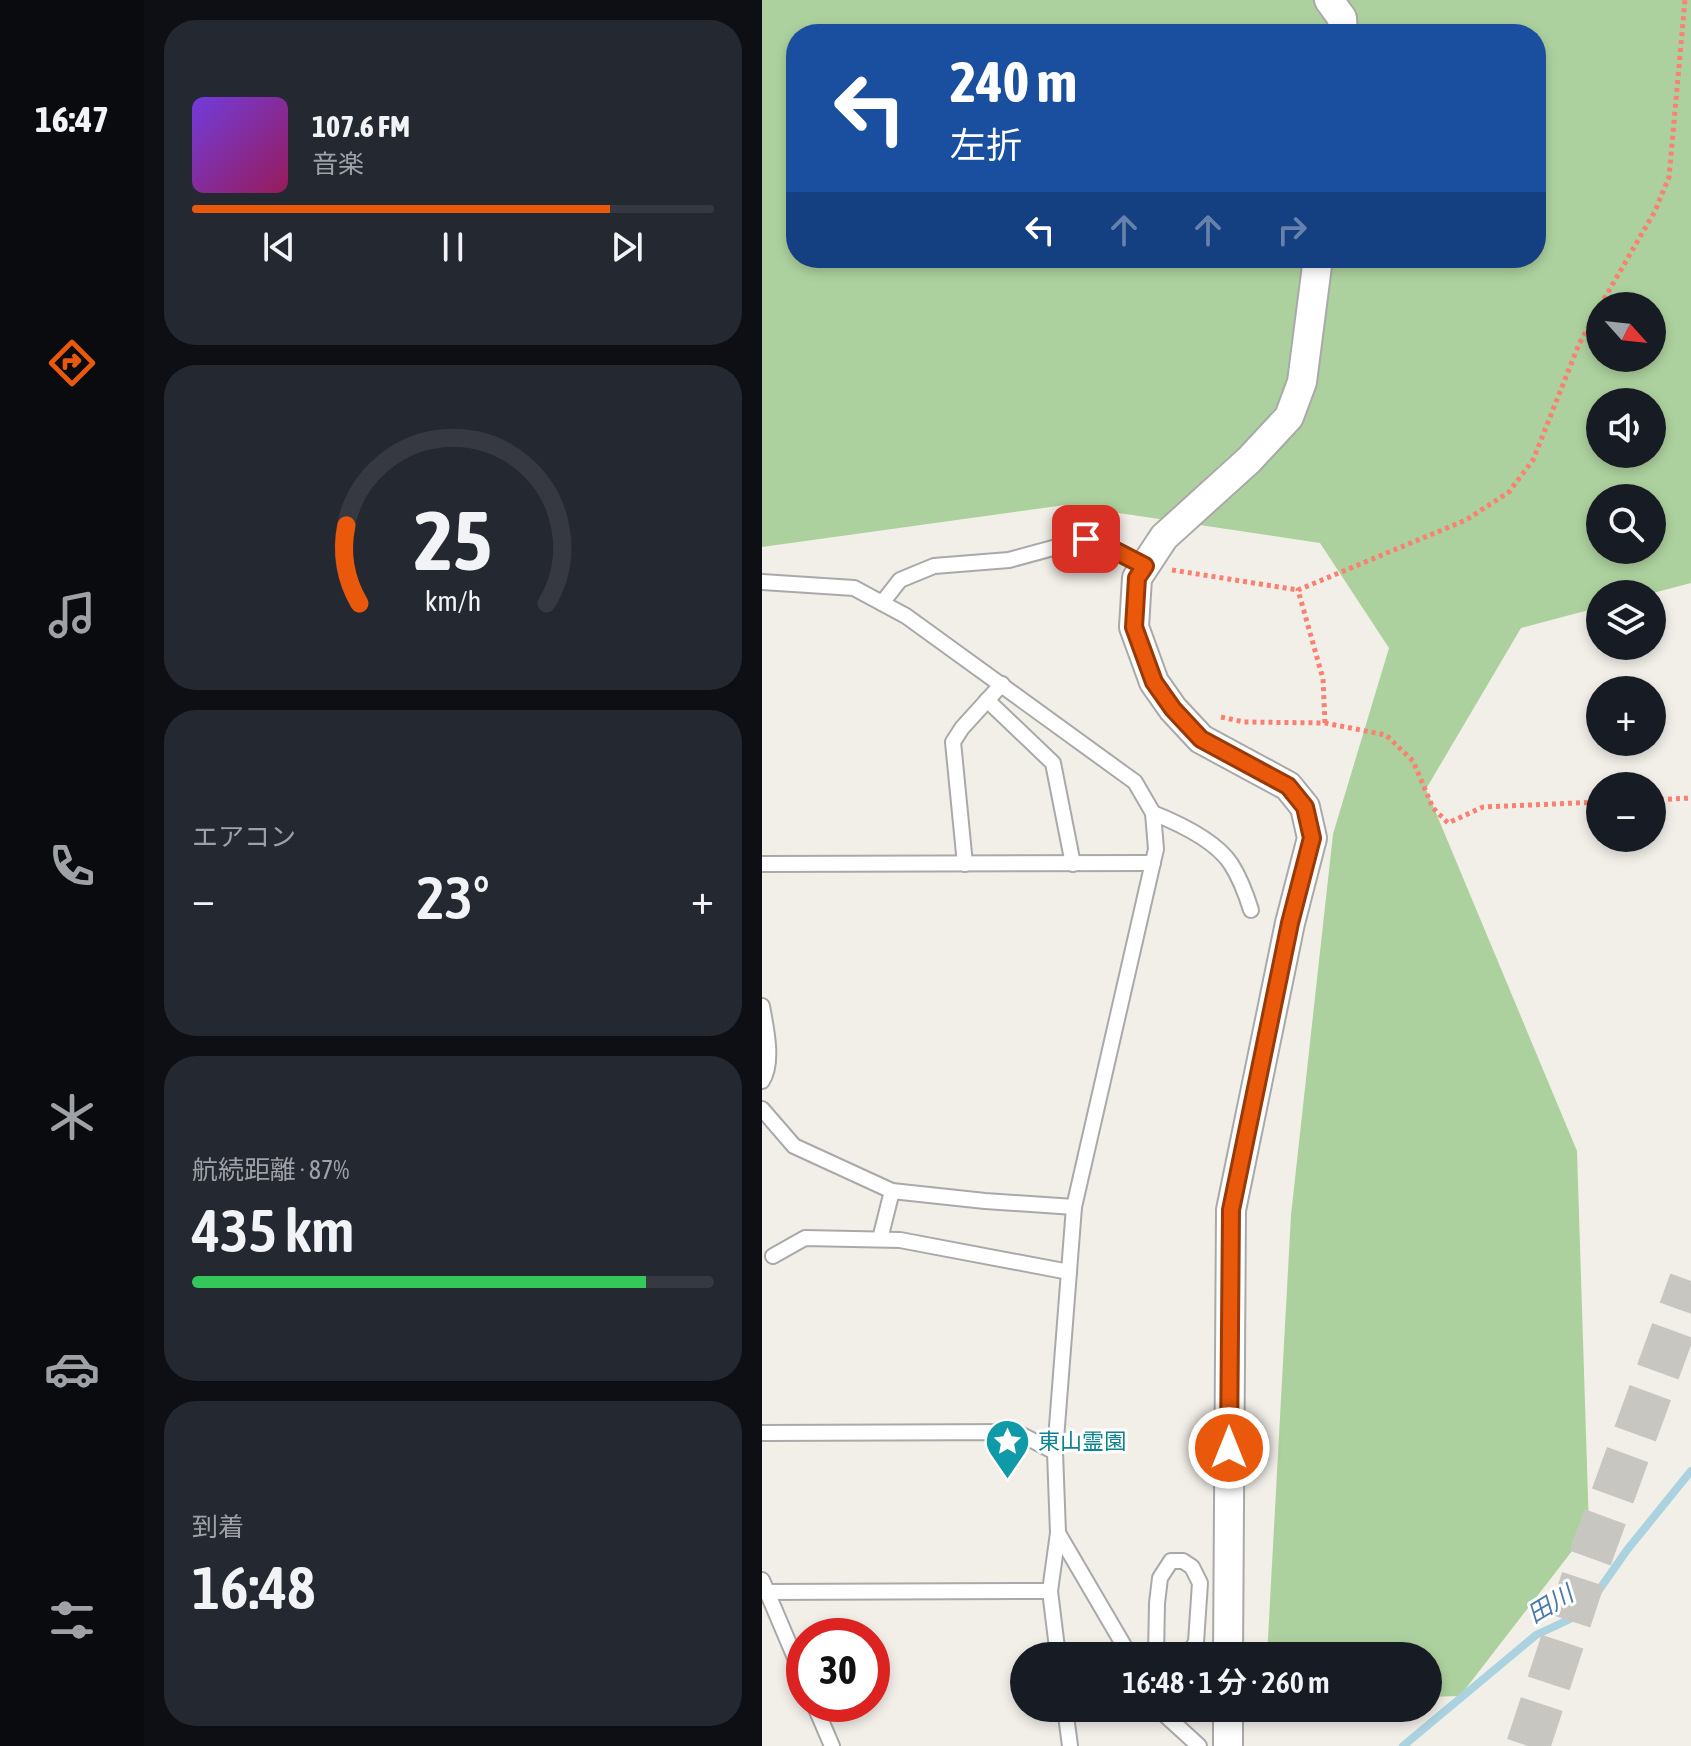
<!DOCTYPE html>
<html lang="ja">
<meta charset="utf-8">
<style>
:root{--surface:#171b24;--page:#242831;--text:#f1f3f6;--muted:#9ea1a6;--line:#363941;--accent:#ea580c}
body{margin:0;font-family:"Asap Condensed","Noto Sans JP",sans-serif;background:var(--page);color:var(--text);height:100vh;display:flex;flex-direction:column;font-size:30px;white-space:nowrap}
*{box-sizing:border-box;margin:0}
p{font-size:26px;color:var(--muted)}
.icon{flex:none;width:44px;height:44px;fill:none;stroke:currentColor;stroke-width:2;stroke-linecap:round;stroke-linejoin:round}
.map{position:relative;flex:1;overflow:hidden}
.panel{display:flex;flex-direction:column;gap:20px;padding:20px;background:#0d0f14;width:618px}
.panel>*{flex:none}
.guide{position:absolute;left:24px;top:24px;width:760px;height:244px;border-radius:32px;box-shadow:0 4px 12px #0003;background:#1a4fa0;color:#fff;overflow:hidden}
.needle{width:52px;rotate:117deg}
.buttons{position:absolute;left:824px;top:292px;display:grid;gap:16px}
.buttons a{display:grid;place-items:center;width:80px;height:80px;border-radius:50%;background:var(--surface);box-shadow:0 4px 12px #0003;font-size:40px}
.speed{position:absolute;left:24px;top:1618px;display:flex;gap:16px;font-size:40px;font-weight:700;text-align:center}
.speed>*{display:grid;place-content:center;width:104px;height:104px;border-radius:50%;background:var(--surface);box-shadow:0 4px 12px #0003;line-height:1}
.speed .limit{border:12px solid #d22;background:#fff;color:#111}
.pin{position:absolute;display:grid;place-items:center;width:68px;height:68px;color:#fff;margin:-34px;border-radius:16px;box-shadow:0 4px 12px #0006}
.me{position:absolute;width:88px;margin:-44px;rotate:0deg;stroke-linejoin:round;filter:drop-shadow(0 0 6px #0008)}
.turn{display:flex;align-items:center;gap:28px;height:168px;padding:0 32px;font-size:36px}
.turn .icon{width:104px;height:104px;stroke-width:2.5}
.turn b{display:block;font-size:56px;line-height:68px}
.lanes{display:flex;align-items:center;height:76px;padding:0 32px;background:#0003;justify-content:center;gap:40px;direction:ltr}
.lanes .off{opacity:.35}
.big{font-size:60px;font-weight:600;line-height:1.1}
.panel .tile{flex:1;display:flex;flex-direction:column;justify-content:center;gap:12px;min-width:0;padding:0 28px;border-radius:32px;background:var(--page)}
.panel .dial{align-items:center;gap:0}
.dial svg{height:208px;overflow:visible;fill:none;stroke:var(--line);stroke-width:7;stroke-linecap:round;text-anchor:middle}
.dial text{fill:var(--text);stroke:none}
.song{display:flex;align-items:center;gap:24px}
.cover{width:96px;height:96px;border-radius:12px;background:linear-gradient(135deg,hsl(260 70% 55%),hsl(330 70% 35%))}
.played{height:8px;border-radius:4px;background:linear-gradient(90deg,var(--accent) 80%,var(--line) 80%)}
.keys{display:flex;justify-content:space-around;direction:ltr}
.heat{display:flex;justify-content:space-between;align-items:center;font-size:44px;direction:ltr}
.charge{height:12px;border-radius:6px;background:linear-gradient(90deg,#34c759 87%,var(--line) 0)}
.trip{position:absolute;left:248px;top:1642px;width:432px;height:80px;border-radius:40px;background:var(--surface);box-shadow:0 4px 12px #0003;font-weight:600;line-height:80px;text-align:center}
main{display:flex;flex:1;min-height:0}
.tab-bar{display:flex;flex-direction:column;width:144px;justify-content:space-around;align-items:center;background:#090b0e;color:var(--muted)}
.tab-bar .icon{width:56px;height:56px}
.tab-bar .selected{color:var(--accent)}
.tab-bar b{font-size:36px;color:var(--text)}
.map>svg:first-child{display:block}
.forest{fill:#add19e;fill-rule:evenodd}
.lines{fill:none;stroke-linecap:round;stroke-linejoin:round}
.stream{stroke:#aad3df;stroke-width:8}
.highway-tunnel{stroke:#c8c6c1;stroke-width:44;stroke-dasharray:44 22;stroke-linecap:butt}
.lane-casing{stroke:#a9a9a9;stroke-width:18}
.street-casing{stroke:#a9a9a9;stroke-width:32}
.path{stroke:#fa8072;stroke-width:5;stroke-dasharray:4 4;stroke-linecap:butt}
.lane{stroke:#fff;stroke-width:14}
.street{stroke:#fff;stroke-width:28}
.route-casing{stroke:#983908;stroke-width:20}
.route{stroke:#ea580c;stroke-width:14}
.labels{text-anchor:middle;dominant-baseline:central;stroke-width:6;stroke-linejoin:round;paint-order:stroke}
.culture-label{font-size:22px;fill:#0d838f;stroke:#fff;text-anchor:start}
.water-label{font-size:24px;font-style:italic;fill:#4a7aab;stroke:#fff}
</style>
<main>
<nav class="tab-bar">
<b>16:47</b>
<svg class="icon selected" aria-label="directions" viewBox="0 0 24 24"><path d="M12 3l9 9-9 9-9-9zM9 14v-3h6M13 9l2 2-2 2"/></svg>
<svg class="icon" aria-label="music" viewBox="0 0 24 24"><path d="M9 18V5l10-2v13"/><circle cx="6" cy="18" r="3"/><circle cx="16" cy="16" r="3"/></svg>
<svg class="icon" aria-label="phone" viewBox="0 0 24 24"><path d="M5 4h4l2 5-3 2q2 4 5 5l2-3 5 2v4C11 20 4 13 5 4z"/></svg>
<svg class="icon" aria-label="climate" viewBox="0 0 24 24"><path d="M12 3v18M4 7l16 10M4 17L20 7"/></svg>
<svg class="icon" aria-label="car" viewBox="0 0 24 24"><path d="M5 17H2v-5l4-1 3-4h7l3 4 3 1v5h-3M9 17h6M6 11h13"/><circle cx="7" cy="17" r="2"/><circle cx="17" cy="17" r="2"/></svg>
<svg class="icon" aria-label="filters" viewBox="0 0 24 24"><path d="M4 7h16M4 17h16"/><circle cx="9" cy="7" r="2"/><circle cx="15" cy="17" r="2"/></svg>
</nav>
<section class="panel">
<div class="tile">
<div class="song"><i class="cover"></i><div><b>107.6 FM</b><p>音楽</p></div></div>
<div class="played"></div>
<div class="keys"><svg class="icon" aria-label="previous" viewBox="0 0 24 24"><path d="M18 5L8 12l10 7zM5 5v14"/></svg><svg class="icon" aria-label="pause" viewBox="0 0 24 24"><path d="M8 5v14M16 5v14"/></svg><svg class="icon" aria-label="next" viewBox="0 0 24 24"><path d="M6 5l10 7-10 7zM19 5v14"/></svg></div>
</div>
<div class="tile dial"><svg viewBox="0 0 100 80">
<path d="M14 69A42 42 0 1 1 86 69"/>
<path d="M14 69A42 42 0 0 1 9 39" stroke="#ea580c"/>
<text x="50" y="56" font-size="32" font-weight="700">25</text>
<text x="50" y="72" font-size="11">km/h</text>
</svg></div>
<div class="tile"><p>エアコン</p>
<div class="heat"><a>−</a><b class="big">23°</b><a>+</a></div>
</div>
<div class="tile"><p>航続距離 · 87%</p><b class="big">435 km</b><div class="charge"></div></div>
<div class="tile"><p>到着</p><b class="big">16:48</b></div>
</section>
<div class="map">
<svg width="929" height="1746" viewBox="0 0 929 1746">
<rect width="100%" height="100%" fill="#f2efe9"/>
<!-- forest -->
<path class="forest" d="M0 0H929V583L887 594H838V607L759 628 664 789 815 1151 827 1529 698 1696 666 1697V1656H505L529 1215 571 834 627 648 558 543 303 505 0 547ZM34 34H774V258H34ZM838 306H890V358H838ZM838 402H890V454H838ZM838 498H890V550H838Z"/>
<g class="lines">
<!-- stream -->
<polyline class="stream" points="641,1746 774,1635 821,1613 865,1550 929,1471"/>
<!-- highway-tunnel -->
<polyline class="highway-tunnel" points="766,1746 828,1558 929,1281"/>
<defs>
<g id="lane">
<polyline points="0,582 92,588 144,616 373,782 391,813 394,849 312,1207 293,1452 296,1533 288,1591 296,1656"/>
<polyline points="120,603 138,580 172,566 247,560 324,539 348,548 383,566"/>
<polyline points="225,700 291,763 311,864"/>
<path d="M391 813C416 823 454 841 469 864 478 878 484 894 489 910"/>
<polyline points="0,864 391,863"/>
<polyline points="203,864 191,742 200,728 240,684"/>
<path d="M0 1006C4 1028 12 1063 0 1081"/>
<polyline points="0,1109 32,1146 130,1191 223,1201 312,1207"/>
<polyline points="118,1239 130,1191"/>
<polyline points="11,1256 43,1238 138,1240 307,1272"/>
<polyline points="0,1433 254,1432 293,1452"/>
<polyline points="296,1533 368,1656"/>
<polyline points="0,1580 42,1679"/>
<polyline points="0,1592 288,1591"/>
<polyline points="394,1656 395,1603 398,1578 409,1561 421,1561 430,1567 438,1583 434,1642 425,1656"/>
<polyline points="52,1704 70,1746"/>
<polyline points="303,1708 308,1746"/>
<polyline points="398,1708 402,1714 437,1746"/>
</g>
<g id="street">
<polyline points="567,0 580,18 581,34"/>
<polyline points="466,1656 469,1210 528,923 550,838 543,807 526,786 439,739 411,709 392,682 372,627 375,578 402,537 487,460 527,417 540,382 556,258"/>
<polyline points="466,1746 466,1708"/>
</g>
</defs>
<!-- lane casing -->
<use href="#lane" class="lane-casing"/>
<!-- street casing -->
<use href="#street" class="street-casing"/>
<!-- path -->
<g class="path">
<polyline points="838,306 893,211 907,177 923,0"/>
<polyline points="410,570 536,590"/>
<polyline points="459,717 482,722 563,723 624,735 651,761 671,808 686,823 721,807 838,802"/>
<polyline points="563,723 561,679 536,590 704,520 747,492 771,460 817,344 838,307"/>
<polyline points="890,800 929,798"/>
</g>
<!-- lane -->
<use href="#lane" class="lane"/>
<!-- street -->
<use href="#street" class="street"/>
</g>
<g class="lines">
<defs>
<polyline id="route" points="324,539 348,548 383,566 375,578 372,627 392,682 411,709 439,739 526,786 543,807 550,838 528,923 469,1210 467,1448"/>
</defs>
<!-- route casing -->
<use href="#route" class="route-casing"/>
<!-- route -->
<use href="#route" class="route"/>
</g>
<!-- icons -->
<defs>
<symbol id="sight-pin" viewBox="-11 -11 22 30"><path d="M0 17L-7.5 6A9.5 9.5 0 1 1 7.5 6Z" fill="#0f9aa8" stroke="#fff"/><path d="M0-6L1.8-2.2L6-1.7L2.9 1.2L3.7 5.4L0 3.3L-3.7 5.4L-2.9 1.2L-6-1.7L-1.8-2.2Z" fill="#fff"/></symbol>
</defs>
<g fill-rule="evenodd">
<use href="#sight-pin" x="220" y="1416" width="51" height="69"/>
</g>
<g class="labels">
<!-- culture labels -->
<g class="culture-label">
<text x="276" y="1441">東山霊園</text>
</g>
<!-- water labels -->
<g class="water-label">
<text transform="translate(788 1604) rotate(-31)">田川</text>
</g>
</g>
</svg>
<div class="buttons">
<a><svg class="needle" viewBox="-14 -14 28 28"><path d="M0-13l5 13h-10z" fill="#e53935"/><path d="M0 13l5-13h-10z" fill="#9ea1a6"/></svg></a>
<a><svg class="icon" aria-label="sound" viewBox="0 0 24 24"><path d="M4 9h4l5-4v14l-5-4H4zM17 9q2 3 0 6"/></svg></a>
<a><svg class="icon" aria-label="search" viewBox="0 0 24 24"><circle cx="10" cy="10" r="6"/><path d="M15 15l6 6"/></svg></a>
<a><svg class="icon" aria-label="layers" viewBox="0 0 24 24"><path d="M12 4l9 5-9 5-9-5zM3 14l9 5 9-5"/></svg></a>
<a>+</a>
<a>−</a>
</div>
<div class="speed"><div class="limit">30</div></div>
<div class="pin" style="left:324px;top:539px;background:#d93025"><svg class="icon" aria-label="arrive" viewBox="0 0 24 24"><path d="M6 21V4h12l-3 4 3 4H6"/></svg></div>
<svg class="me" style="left:467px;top:1448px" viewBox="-20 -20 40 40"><circle r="17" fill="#ea580c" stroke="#fff" stroke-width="3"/><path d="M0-11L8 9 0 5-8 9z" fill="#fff"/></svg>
<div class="trip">16:48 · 1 分 · 260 m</div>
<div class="guide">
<div class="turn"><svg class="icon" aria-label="left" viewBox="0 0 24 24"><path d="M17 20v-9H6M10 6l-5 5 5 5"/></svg><div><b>240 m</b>左折</div></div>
<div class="lanes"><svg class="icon" aria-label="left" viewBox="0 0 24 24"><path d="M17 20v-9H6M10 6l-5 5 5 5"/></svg><svg class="icon off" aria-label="ahead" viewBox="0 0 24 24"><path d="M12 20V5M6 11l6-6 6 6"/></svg><svg class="icon off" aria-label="ahead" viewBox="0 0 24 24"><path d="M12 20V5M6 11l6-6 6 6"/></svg><svg class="icon off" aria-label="right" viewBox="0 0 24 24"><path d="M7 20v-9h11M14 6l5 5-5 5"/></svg></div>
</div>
</div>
</main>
